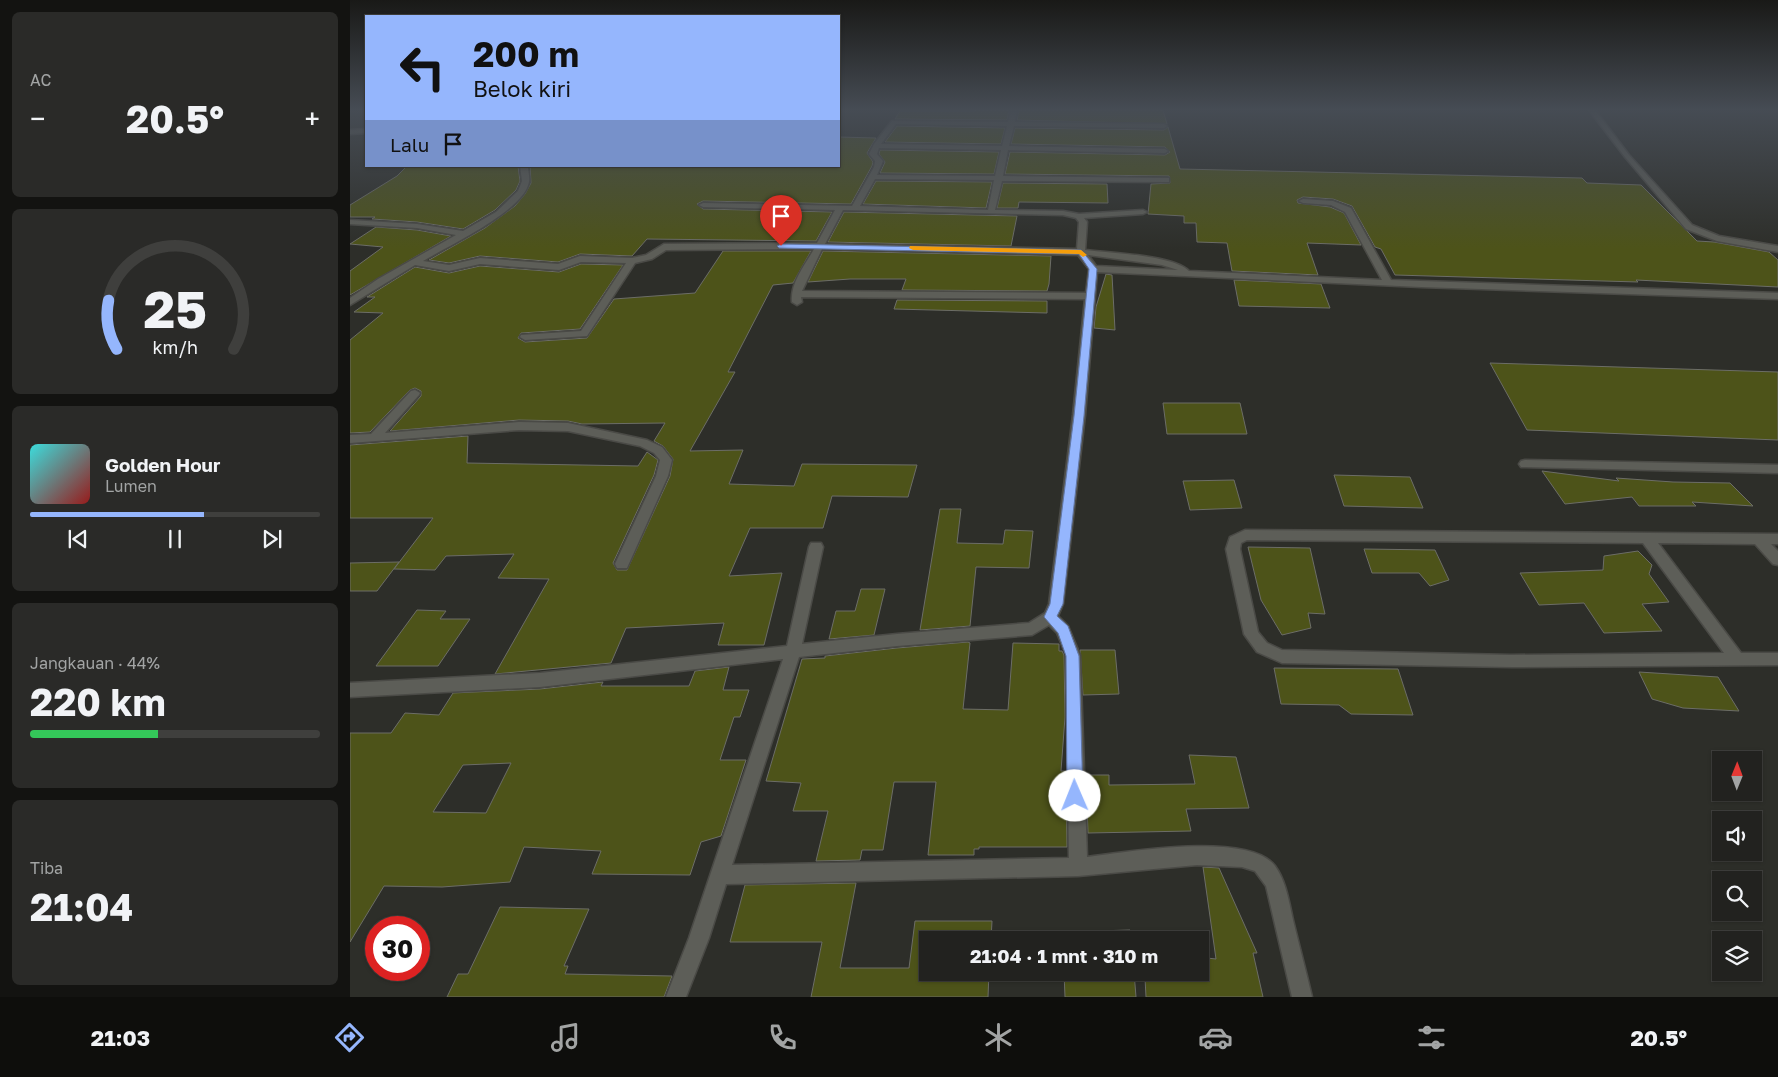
<!DOCTYPE html>
<html lang="id">
<meta charset="utf-8">
<style>
:root{--surface:#22221f;--page:#2a2a28;--text:#f1f3f6;--muted:#a2a4a4;--line:#3f3f3d;--accent:#95b6fd}
body{margin:0;font-family:"Golos Text",sans-serif;background:var(--page);color:var(--text);height:100vh;display:flex;flex-direction:column;font-size:19px;white-space:nowrap}
*{box-sizing:border-box;margin:0}
p{font-size:16px;color:var(--muted)}
.icon{flex:none;width:28px;height:28px;fill:none;stroke:currentColor;stroke-width:2;stroke-linecap:round;stroke-linejoin:round}
.map{position:relative;flex:1;overflow:hidden}
.side{display:flex;flex-direction:column;gap:12px;padding:12px;background:#131311;width:350px}
.side>*{flex:none}
.hud{position:absolute;left:15px;top:15px;width:475px;height:152px;border-radius:0px;box-shadow:0 1px 4px #0004,0 0 0 1px var(--line);background:#95b6fd;color:#111;overflow:hidden}
.needle{width:32px;rotate:1deg}
.tools{position:absolute;left:1362px;top:751px;display:grid;gap:10px}
.tools a{display:grid;place-items:center;width:50px;height:50px;border-radius:0px;background:var(--surface);box-shadow:0 1px 4px #0004,0 0 0 1px var(--line);font-size:25px}
.speed{position:absolute;left:15px;top:916px;display:flex;gap:10px;font-size:25px;font-weight:700;text-align:center}
.speed>*{display:grid;place-content:center;width:65px;height:65px;border-radius:50%;background:var(--surface);box-shadow:0 1px 4px #0004,0 0 0 1px var(--line);line-height:1}
.speed .limit{border:8px solid #d22;background:#fff;color:#111}
.pin{position:absolute;display:grid;place-items:center;width:42px;height:42px;color:#fff;margin:-51px -21px;border-radius:50% 50% 50% 0;rotate:-45deg;box-shadow:0 0 5px #0007}
.pin .icon{rotate:45deg}
.me{position:absolute;width:55px;margin:-28px;rotate:359deg;stroke-linejoin:round;filter:drop-shadow(0 0 4px #0008)}
.turn{display:flex;align-items:center;gap:18px;height:105px;padding:0 25px;font-size:22px}
.turn .icon{width:65px;height:65px;stroke-width:2.5}
.turn b{display:block;font-size:35px;line-height:42px}
.then{display:flex;align-items:center;height:48px;padding:0 25px;background:#0003;gap:10px;font-size:19px}
.big{font-size:38px;font-weight:700;line-height:1.1}
.side .widget{flex:1;display:flex;flex-direction:column;justify-content:center;gap:8px;min-width:0;padding:0 18px;border-radius:8px;background:var(--page)}
.side .dial{align-items:center;gap:0}
.dial svg{height:130px;overflow:visible;fill:none;stroke:var(--line);stroke-width:7;stroke-linecap:round;text-anchor:middle}
.dial text{fill:var(--text);stroke:none}
.song{display:flex;align-items:center;gap:15px}
.cover{width:60px;height:60px;border-radius:8px;background:linear-gradient(135deg,hsl(180 70% 55%),hsl(0 70% 35%))}
.played{height:5px;border-radius:2px;background:linear-gradient(90deg,var(--accent) 60%,var(--line) 60%)}
.keys{display:flex;justify-content:space-around;direction:ltr}
.heat{display:flex;justify-content:space-between;align-items:center;font-size:28px;direction:ltr}
.charge{height:8px;border-radius:4px;background:linear-gradient(90deg,#34c759 44%,var(--line) 0)}
.trip{position:absolute;left:569px;top:931px;width:290px;height:50px;border-radius:0px;background:var(--surface);box-shadow:0 1px 4px #0004,0 0 0 1px var(--line);font-weight:700;line-height:50px;text-align:center}
.dock{display:flex;height:80px;justify-content:space-around;align-items:center;background:#0e0e0c;color:var(--muted)}
.dock .icon{width:35px;height:35px}
.dock .on{color:var(--accent)}
.dock b{font-size:22px;color:var(--text)}
main{display:flex;flex:1;min-height:0}
.map>svg:first-child{display:block}
.building{fill:#4d5319;stroke:#6c6d67;fill-rule:evenodd}
.lines{fill:none;stroke-linecap:round;stroke-linejoin:round}
.minor-casing{stroke:#4a4a46;stroke-width:3}
.minor{fill:#5d5e58;fill-rule:evenodd}
.route{fill:#95b6fd;stroke:#6176a4}
.slow{fill:#f59e0b}
</style>
<main>
<section class="side">
<div class="widget"><p>AC</p>
<div class="heat"><a>−</a><b class="big">20.5°</b><a>+</a></div>
</div>
<div class="widget dial"><svg viewBox="0 0 100 80">
<path d="M14 69A42 42 0 1 1 86 69"/>
<path d="M14 69A42 42 0 0 1 9 39" stroke="#95b6fd"/>
<text x="50" y="56" font-size="32" font-weight="700">25</text>
<text x="50" y="72" font-size="11">km/h</text>
</svg></div>
<div class="widget">
<div class="song"><i class="cover"></i><div><b>Golden Hour</b><p>Lumen</p></div></div>
<div class="played"></div>
<div class="keys"><svg class="icon" aria-label="previous" viewBox="0 0 24 24"><path d="M18 5L8 12l10 7zM5 5v14"/></svg><svg class="icon" aria-label="pause" viewBox="0 0 24 24"><path d="M8 5v14M16 5v14"/></svg><svg class="icon" aria-label="next" viewBox="0 0 24 24"><path d="M6 5l10 7-10 7zM19 5v14"/></svg></div>
</div>
<div class="widget"><p>Jangkauan · 44%</p><b class="big">220 km</b><div class="charge"></div></div>
<div class="widget"><p>Tiba</p><b class="big">21:04</b></div>
</section>
<div class="map">
<svg width="1428" height="997" viewBox="0 0 1428 997">
<rect width="100%" height="100%" fill="#2d2e29"/>
<!-- building -->
<g class="building">
<polygon points="626,110 659,110 657,120 545,119 550,111 625,111"/>
<polygon points="669,110 813,110 817,124 667,120"/>
<polygon points="547,126 655,128 651,144 535,142"/>
<polygon points="818,127 830,169 1232,178 1237,183 1291,185 1347,241 1364,242 1419,252 1428,260 1428,287 1286,280 1288,282 1045,275 1031,249 1025,247 1002,206 983,199 953,197 947,200 948,203 980,207 994,213 1011,245 957,243 968,275 882,271 877,243 847,242 846,223 834,223 834,216 798,214 801,184 820,183 819,176 655,174 660,152 815,155 820,152 815,147 661,144 665,128 814,130"/>
<polygon points="489,137 526,138 517,153 523,162 522,166 501,204 353,201 347,204 353,209 482,212 466,241 297,239 282,256 230,254 208,262 130,256 99,263 79,260 135,228 165,206 175,194 181,183 180,166 489,166"/>
<polygon points="530,150 649,152 644,174 530,173 535,162 529,154"/>
<polygon points="57,166 168,166 170,181 166,190 145,210 113,229 67,222 22,219 25,217 0,217 0,205 47,176"/>
<polygon points="526,181 642,182 636,208 513,204"/>
<polygon points="653,183 757,184 758,203 669,202 668,208 647,208"/>
<polygon points="494,212 667,216 661,246 478,242"/>
<polygon points="26,227 67,230 101,236 0,295 0,271 33,247 0,244"/>
<polygon points="373,251 461,251 443,283 423,285 378,372 385,372 340,451 393,450 379,484 444,486 452,464 567,465 558,497 482,496 473,528 400,528 379,576 432,573 414,645 368,645 374,623 276,628 261,663 145,674 199,579 148,578 164,554 96,556 85,570 44,569 83,518 0,518 0,445 118,436 117,463 288,466 297,452 308,460 304,475 263,563 267,570 277,570 320,476 323,459 313,446 304,441 315,423 232,424 218,421 169,420 40,431 71,396 71,391 65,388 60,390 20,432 0,433 0,340 33,313 4,312 25,297 17,297 65,267 99,273 130,266 209,272 231,264 273,265 230,329 171,333 168,338 175,342 237,338 264,299 345,293"/>
<polygon points="473,251 701,256 699,284 697,291 552,290 556,279 500,279 458,282"/>
<polygon points="756,274 762,275 765,330 744,328 746,307"/>
<polygon points="884,280 971,284 980,308 889,306"/>
<polygon points="547,300 697,301 697,313 544,309"/>
<polygon points="1140,363 1428,372 1428,440 1177,430"/>
<polygon points="813,403 890,403 897,434 817,434"/>
<polygon points="1192,471 1269,481 1266,478 1323,482 1380,483 1403,506 1342,502 1346,506 1289,506 1282,497 1215,504"/>
<polygon points="984,475 1060,477 1073,508 994,506"/>
<polygon points="884,480 892,508 840,510 833,481"/>
<polygon points="590,509 611,509 607,543 653,544 655,530 683,531 679,568 626,567 620,626 570,630"/>
<polygon points="898,547 960,548 975,614 958,613 961,628 932,635 911,600"/>
<polygon points="1014,549 1085,550 1099,580 1080,586 1069,573 1022,573"/>
<polygon points="1288,551 1302,565 1299,574 1319,602 1292,604 1312,631 1254,633 1234,603 1189,605 1170,573 1253,570 1254,556"/>
<polygon points="49,562 27,591 0,591 0,563"/>
<polygon points="511,589 535,589 524,635 479,639 486,611 505,611"/>
<polygon points="67,610 96,611 90,619 120,619 88,666 26,666"/>
<polygon points="618,642 620,643 613,709 658,710 663,643 709,644 709,651 712,651 714,655 715,717 711,771 716,771 717,847 629,847 629,849 624,849 624,855 578,855 586,782 544,782 533,850 512,850 510,860 466,861 478,811 443,811 451,783 416,781 452,659 475,658 475,656 547,648"/>
<polygon points="730,650 765,650 769,694 733,695"/>
<path d="M379 667 373 690H399L390 717H384L370 760H396L371 836 351 842 340 875 242 874 251 851 174 847 160 882 92 887 34 886 0 942V733H41L55 713 89 715 103 693 190 689 253 682 251 686H339L345 671ZM161 763 136 813 83 812 113 765Z"/>
<polygon points="924,668 1048,669 1063,715 1001,714 989,705 931,704"/>
<polygon points="1289,672 1368,677 1389,711 1333,708 1302,699"/>
<polygon points="839,755 886,757 899,808 836,809 841,831 738,833 736,775 759,775 759,785 845,784"/>
<polygon points="853,867 869,868 907,953 903,953 913,997 796,997 795,978 859,976 857,958 866,959"/>
<polygon points="506,883 490,968 559,968 565,921 642,921 641,940 578,940 578,972 639,972 638,997 461,997 472,942 380,942 395,885"/>
<polygon points="150,907 239,909 214,966 218,966 215,974 322,976 314,997 97,997 108,974 118,974"/>
<polygon points="780,930 781,940 713,940 713,932"/>
<polygon points="714,972 784,972 786,997 715,997"/>
</g>
<g class="lines">
<defs>
<g id="minor">
<path d="M661 110H667L665 122 814 124 817 126 814 128 664 126 659 146 815 149 818 151 815 153 658 150 653 176 819 178V182H816L652 181 645 210 713 211 729 214 793 210 797 212 793 214 734 218 737 222 735 250C760 253 823 255 839 271L1032 280 995 212 981 205 953 203 949 201 953 199 983 201 1001 208 1041 280 1428 293V299L1071 287 747 272 735 415 713 604 708 616 718 626 730 655 737 857C776 852 899 831 925 866 936 881 939 902 943 920 949 945 956 971 962 997H942L916 886 905 871 892 867 847 865 728 876 376 884 359 938 336 997H316L339 938 433 659 190 687 0 697V683L190 673 437 646 459 547 461 543H471L473 547 452 644 547 634 679 623 695 613 699 604 723 415 735 299 451 297 452 302 447 305 442 302C440 283 455 265 464 249L316 250 302 259 285 263 237 336 175 340 170 337 171 335 231 331 276 263 231 262 209 270 130 264 99 271 65 265 0 305V298L28 279 106 235 67 228 0 224V220L67 224 113 231 146 212 168 191 172 181 170 166H178C178 171 180 177 179 182 174 211 98 246 73 261L99 265 130 258 208 264 230 256 282 258 296 255 314 244 467 243 485 210 353 207 349 205 353 203 502 206 524 167 525 161 519 154 524 144 542 121 658 122ZM546 124 657 126 652 146 531 144ZM529 148 651 150 645 176 527 175 533 161 527 154ZM525 179 644 180 638 210 510 206ZM493 210 713 215 726 218 729 222 727 249 475 244ZM472 249 728 255 739 269 736 293 452 291ZM738 255 812 265 828 270 746 266ZM699 625 707 633 716 655 719 858 382 865 449 657 547 646 682 635Z"/>
<polygon points="1239,110 1245,110 1279,155 1342,225 1369,236 1428,246 1428,252 1367,241 1336,229 1275,157"/>
<polygon points="16,129 16,133 0,134 0,130"/>
<polygon points="65,390 70,393 69,395 35,433 169,422 218,423 297,440 312,447 322,460 318,476 277,568 267,568 265,564 306,476 310,460 304,453 290,446 218,431 169,430 0,443 0,435 21,434 61,391"/>
<polygon points="1175,460 1428,465 1428,473 1171,467 1169,464 1171,461"/>
<path d="M895 530 1428 534V544H1421L1428 551V565L1423 564 1405 544 1308 543 1391 653H1428V665L1161 667 932 663 907 652 894 634 876 549 880 537ZM897 540 1293 543 1374 653 1161 655 932 650 917 643 908 632 890 549 891 543Z"/>
</g>
</defs>
<!-- minor casing -->
<use href="#minor" class="minor-casing"/>
<!-- minor -->
<use href="#minor" class="minor"/>
</g>
<!-- sky -->
<linearGradient id="sky" x2="0" y2="1"><stop stop-color="#191917"/><stop offset="0.44" stop-color="#464c54"/><stop offset="1" stop-color="#464c54" stop-opacity="0"/></linearGradient>
<rect width="1428" height="249" fill="url(#sky)"/>
<!-- route -->
<polygon class="route" points="431,244 731,250 747,269 734,416 713,604 707,616 718,626 729,656 733,796 731,801 725,804 719,801 717,796 716,656 708,633 694,617 700,604 724,416 739,269 729,254 429,248 427,246"/>
<!-- slow -->
<polygon class="slow" points="560,246 731,250 737,255 733,257 729,254 563,250 559,248"/>
</svg>
<div class="tools">
<a><svg class="needle" viewBox="-14 -14 28 28"><path d="M0-13l5 13h-10z" fill="#e53935"/><path d="M0 13l5-13h-10z" fill="#a2a4a4"/></svg></a>
<a><svg class="icon" aria-label="sound" viewBox="0 0 24 24"><path d="M4 9h4l5-4v14l-5-4H4zM17 9q2 3 0 6"/></svg></a>
<a><svg class="icon" aria-label="search" viewBox="0 0 24 24"><circle cx="10" cy="10" r="6"/><path d="M15 15l6 6"/></svg></a>
<a><svg class="icon" aria-label="layers" viewBox="0 0 24 24"><path d="M12 4l9 5-9 5-9-5zM3 14l9 5 9-5"/></svg></a>
</div>
<div class="speed"><div class="limit">30</div></div>
<div class="pin" style="left:431px;top:246px;background:#d93025"><svg class="icon" aria-label="arrive" viewBox="0 0 24 24"><path d="M6 21V4h12l-3 4 3 4H6"/></svg></div>
<svg class="me" style="left:725px;top:796px" viewBox="-20 -20 40 40"><circle r="19" fill="#fff"/><path d="M0-13L10 11 0 6-10 11z" fill="#95b6fd"/></svg>
<div class="trip">21:04 · 1 mnt · 310 m</div>
<div class="hud">
<div class="turn"><svg class="icon" aria-label="left" viewBox="0 0 24 24"><path d="M17 20v-9H6M10 6l-5 5 5 5"/></svg><div><b>200 m</b>Belok kiri</div></div>
<div class="then">Lalu<svg class="icon" aria-label="arrive" viewBox="0 0 24 24"><path d="M6 21V4h12l-3 4 3 4H6"/></svg></div>
</div>
</div>
</main>
<nav class="dock">
<b>21:03</b>
<svg class="icon on" aria-label="directions" viewBox="0 0 24 24"><path d="M12 3l9 9-9 9-9-9zM9 14v-3h6M13 9l2 2-2 2"/></svg>
<svg class="icon" aria-label="music" viewBox="0 0 24 24"><path d="M9 18V5l10-2v13"/><circle cx="6" cy="18" r="3"/><circle cx="16" cy="16" r="3"/></svg>
<svg class="icon" aria-label="phone" viewBox="0 0 24 24"><path d="M5 4h4l2 5-3 2q2 4 5 5l2-3 5 2v4C11 20 4 13 5 4z"/></svg>
<svg class="icon" aria-label="climate" viewBox="0 0 24 24"><path d="M12 3v18M4 7l16 10M4 17L20 7"/></svg>
<svg class="icon" aria-label="car" viewBox="0 0 24 24"><path d="M5 17H2v-5l4-1 3-4h7l3 4 3 1v5h-3M9 17h6M6 11h13"/><circle cx="7" cy="17" r="2"/><circle cx="17" cy="17" r="2"/></svg>
<svg class="icon" aria-label="filters" viewBox="0 0 24 24"><path d="M4 7h16M4 17h16"/><circle cx="9" cy="7" r="2"/><circle cx="15" cy="17" r="2"/></svg>
<b>20.5°</b>
</nav>
